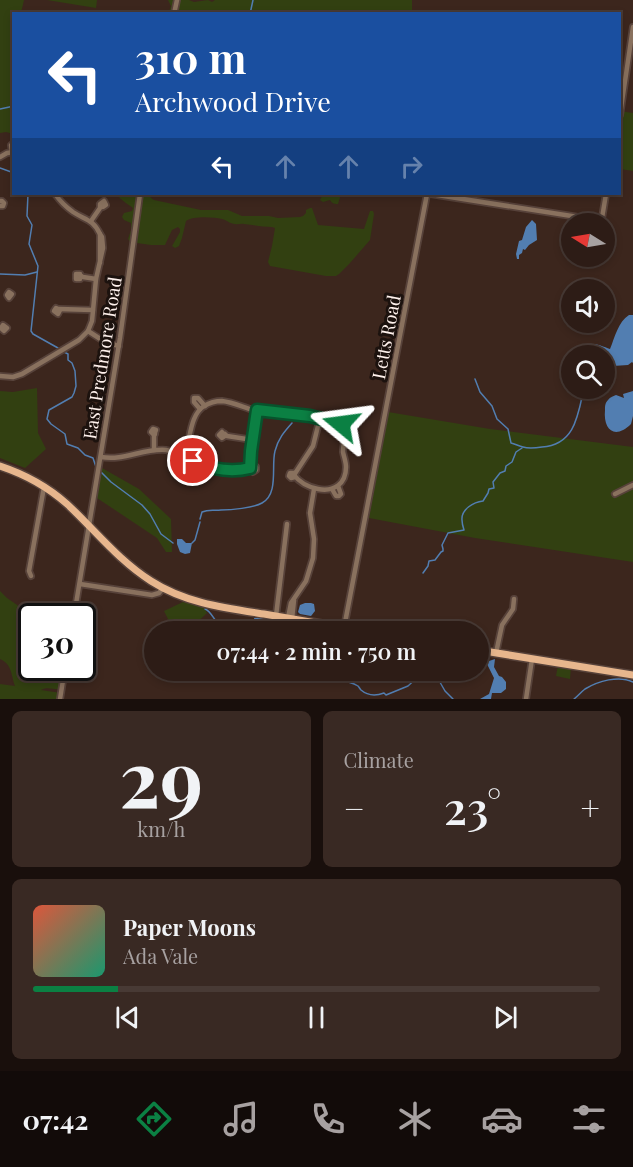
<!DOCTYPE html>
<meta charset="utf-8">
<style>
:root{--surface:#2d1c16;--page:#392923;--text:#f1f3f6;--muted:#a7a1a1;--line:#483a35;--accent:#0b8043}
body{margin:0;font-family:"Playfair Display",serif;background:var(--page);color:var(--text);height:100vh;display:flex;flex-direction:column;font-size:22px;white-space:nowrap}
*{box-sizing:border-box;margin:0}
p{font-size:20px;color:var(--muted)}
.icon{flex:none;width:33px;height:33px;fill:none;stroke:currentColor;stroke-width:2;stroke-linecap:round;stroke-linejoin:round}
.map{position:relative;height:699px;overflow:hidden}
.side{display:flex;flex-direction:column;gap:12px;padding:12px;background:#190f0c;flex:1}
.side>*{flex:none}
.top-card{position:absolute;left:12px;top:12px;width:609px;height:183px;border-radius:0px;box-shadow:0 3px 9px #0003,0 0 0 2px var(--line);background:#1a4fa0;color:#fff;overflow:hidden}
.needle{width:39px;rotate:281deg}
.fabs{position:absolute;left:561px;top:213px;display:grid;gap:12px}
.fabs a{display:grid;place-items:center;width:54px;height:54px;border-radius:50%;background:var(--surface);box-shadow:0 3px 9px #0003,0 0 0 2px var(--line);font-size:30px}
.speed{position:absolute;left:18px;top:603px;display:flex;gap:12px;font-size:30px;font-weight:700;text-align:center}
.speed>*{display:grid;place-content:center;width:78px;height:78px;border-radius:50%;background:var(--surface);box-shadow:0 3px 9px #0003,0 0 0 2px var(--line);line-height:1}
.speed .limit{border:3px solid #111;border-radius:9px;background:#fff;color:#111}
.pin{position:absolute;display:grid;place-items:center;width:51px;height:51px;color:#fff;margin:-26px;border:3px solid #fff;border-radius:50%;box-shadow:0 2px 6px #0007}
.me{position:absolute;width:66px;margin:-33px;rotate:286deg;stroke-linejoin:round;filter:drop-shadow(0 0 4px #0008)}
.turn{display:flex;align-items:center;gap:21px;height:126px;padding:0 24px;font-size:27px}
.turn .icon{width:78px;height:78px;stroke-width:2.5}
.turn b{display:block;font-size:42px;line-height:51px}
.lanes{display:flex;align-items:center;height:57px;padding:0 24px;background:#0003;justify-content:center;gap:30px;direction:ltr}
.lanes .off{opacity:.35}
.big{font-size:45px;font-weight:600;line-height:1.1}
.side .card{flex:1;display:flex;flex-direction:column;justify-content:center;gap:9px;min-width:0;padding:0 21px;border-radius:9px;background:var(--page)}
.side .dial{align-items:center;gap:0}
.dial b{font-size:78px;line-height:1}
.song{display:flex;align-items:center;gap:18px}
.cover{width:72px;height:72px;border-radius:9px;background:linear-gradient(135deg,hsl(10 70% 55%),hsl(160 70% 35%))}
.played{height:6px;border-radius:3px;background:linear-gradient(90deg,var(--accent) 15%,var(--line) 15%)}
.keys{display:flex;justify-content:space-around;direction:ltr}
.heat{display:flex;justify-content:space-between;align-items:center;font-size:33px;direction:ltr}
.side .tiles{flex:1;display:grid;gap:12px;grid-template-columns:1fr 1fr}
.card:last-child{grid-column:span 2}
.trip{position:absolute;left:144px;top:621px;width:345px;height:60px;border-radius:30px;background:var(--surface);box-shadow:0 3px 9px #0003,0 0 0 2px var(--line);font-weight:600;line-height:60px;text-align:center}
.dock{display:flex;height:96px;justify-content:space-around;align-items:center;background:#120b09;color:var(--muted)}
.dock .icon{width:42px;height:42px}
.dock .selected{color:var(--accent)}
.dock b{font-size:27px;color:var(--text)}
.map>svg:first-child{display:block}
.green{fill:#324011}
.water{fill:#527eb1}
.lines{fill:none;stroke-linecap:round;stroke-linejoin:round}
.stream{stroke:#527eb1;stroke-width:1.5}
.minor-casing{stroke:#57423a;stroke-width:8}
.major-casing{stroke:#57423a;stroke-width:10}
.minor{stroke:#89715e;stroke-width:4.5}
.major{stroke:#e7b68d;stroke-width:7}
.route-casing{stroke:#07532c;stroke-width:15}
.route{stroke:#0b8043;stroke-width:10}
.labels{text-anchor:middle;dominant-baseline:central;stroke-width:6;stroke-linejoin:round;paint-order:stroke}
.street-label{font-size:18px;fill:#fef1ec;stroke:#1c120e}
</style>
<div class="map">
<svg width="633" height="699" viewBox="0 0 633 699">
<rect width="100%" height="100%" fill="#3c261d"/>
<!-- green -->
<g class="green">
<polygon points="0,0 24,0 21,13 14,14 13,134 6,132 0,133"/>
<polygon points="47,0 97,0 96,8"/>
<polygon points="168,0 189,0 194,2 208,0 212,2 215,0 412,0 412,10 410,14 168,14 171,6"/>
<polygon points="620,111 633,113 633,171 620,169"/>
<path d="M117 194H138L131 243 128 239 131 230V223L124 220 122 217 124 213 132 211 133 208C128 204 120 200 117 194Z"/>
<path d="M141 194H150L151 198 154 200 201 210H228L242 216H269L278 218 300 217 303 216 306 213V210L310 208H312L318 225 364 229 370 211H373L374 214 370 240 350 263 339 274 336 276H326L270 266 268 262 272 246 275 228 272 227C263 227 254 225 244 224 241 223 238 225 235 224 230 224 227 220 222 219 213 217 193 216 186 221L182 238 179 246 175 248 172 246 180 232V229L178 227 172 230 165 245H151L137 243 136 242Z"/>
<path d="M323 194H341L338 204C333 204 332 203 330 200L323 202 320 200Z"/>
<polygon points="37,388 38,433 46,449 25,468 0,458 0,391 13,392"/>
<polygon points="388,412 490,429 633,447 633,562 475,538 369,518"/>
<polygon points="102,468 139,489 171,519 172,552 166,552 157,538 97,498"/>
<path d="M0 591 7 598 20 607 26 615 46 612 59 615C64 611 66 605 72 602L73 605 72 616H32V668H60L59 678H61L60 689C54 690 47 686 41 690L61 693 60 699H0V684L15 686C11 675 12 664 0 659Z"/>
<polygon points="183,602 203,606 207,613 188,631 174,631 164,611"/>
<polygon points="558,665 571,667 570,679 556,676"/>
</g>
<!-- water -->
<g class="water">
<polygon points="532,220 536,224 537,240 529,245 525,250 523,249 522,253 519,255 519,259 517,259 516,254 519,241 522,240 526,227"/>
<path d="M629 315H633V363L632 362 628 365 613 366 605 361 604 356 578 355C582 337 599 345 610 349 615 337 618 322 629 315Z"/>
<path d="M633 391V416L631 424C615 440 603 430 605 410 605 406 605 403 608 400 610 397 614 396 616 395L624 398 623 394Z"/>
<polygon points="177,539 182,539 186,543 192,543 190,553 185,554 180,552 177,544"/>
<polygon points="305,603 311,603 314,604 315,611 311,616 300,614 298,612 300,605"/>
<path d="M254 618H264L291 622 290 626C280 631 272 622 265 631H256Z"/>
<polygon points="495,659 494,667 499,676 502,677 506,682 506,689 501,693 492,693 491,699 480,699 489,694 494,678 487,664 489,661"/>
</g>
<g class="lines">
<!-- stream -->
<g class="stream">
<polyline points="250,14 253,0"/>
<polyline points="0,109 14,106"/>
<polyline points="0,168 14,173"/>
<polyline points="28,194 27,216 32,225 29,244 38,266 31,331 33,334 58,348"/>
<polyline points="0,274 25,275 37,272"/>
<polyline points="64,352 68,354 68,360 72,363 75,371 76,386 74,393 72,397 49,410 47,419 51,424 65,434 67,444 78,448 85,455 93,458 96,467"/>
<path d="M475 379 480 392 492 406 497 419 508 429 511 443C515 444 519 446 523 447 529 449 536 448 542 447 575 445 578 415 584 388"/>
<polyline points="100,471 111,482 142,505 150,514 161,534 173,543"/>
<path d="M200 519 202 512C209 509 214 511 221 510 231 510 253 508 262 503 279 494 271 466 275 451 278 439 284 432 292 423"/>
<polyline points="192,543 195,540 200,522"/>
<path d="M423 573 428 566 429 561 435 560 441 552 443 551V549L442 545 448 533 464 530C463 527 462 524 462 520 461 509 474 502 483 501L488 493 489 489 494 488 493 482 500 473 505 471 506 466 512 462 516 452 522 448"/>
<path d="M205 609C211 611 214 620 219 625L218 632"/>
<path d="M341 670C345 687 348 679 358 686 359 687 360 689 361 690 368 696 376 696 384 693L386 695 408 686 420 675 429 674 437 677 445 691 453 699"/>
<polyline points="273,672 275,670"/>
<path d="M574 699C578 696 581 692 585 689 598 681 619 675 633 682"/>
</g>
<defs>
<g id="minor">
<polyline points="174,14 177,0"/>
<polyline points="620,115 633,27"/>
<polyline points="12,152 11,145 14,143"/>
<polyline points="0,157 7,153 14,152"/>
<path d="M55 194C60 201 66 207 73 212 85 220 93 219 100 234"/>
<polyline points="431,194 597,220 602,218 606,194"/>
<polyline points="0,201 2,201 4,203 3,206 0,206"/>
<polygon points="104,201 106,205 103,207 100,204"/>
<polyline points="91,221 100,208 100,205"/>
<rect x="76" y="274" width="4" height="5"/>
<polyline points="80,275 83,277 96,279"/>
<polygon points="9,292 12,294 9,298 7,295"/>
<polygon points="56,308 60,310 58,314 54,311"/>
<polyline points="59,309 93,310"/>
<polygon points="3,325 7,328 4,331 1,328"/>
<polyline points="88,331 105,342 119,346"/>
<polyline points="0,376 13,377 22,374 79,340 88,331 92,321 96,279 103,248 102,237 100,234 100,263"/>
<polyline points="200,409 194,402 194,398 198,398 205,406"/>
<polyline points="344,426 351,423 354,424 353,428 346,430"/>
<polygon points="153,429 156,430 154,435 151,432"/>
<polygon points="222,432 225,436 222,438 219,435"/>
<polyline points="225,434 227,436 253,440"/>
<polyline points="154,450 154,436 155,434"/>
<path d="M184 456C191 440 189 416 204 406 209 403 216 401 222 401 232 402 243 407 253 410 273 414 334 414 346 429 345 437 343 445 343 452 344 457 346 462 346 467 346 484 334 492 318 489 308 487 300 483 294 475L313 446 320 418"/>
<path d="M101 457C125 461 143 448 166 450 179 452 190 460 202 464 217 471 232 471 249 469L251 466 250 455 257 410"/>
<polyline points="250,469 253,472 256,470 256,467 251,466"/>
<polyline points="295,473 290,473 289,476 291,478 295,477"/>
<polyline points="332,489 336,496 339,496 341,494 338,486"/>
<polyline points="615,494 633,485"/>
<polyline points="31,576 29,571 44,487"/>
<polyline points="80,584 152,595 159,593 163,588"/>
<polyline points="74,616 120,338 140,194"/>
<polyline points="276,616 287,524"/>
<polyline points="288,618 291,603 306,581 313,558 314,539 310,513 314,489"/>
<polyline points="292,619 294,600"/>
<polyline points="344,628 427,194"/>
<polyline points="496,653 502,625 513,609 514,599"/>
<polyline points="60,699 65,668"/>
<polyline points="526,699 532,659"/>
</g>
<g id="major">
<path d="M0 466C24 474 48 487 67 504 95 530 118 560 151 581 185 603 225 608 264 614 299 620 333 626 368 632"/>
<polyline points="478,650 633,675"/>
</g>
</defs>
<!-- minor casing -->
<use href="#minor" class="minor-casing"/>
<!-- major casing -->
<use href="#major" class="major-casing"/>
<!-- minor -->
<use href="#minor" class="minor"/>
<!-- major -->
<use href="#major" class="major"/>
</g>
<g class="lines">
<defs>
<path id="route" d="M193 461C211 469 231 473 250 468L251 451 257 410 310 416 341 424"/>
</defs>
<!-- route casing -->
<use href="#route" class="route-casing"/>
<!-- route -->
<use href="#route" class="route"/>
</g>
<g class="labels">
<!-- street labels -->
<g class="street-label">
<text transform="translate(386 337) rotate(-79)">Letts Road</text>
<text transform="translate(102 358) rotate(-81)">East Predmore Road</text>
</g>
</g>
</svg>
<div class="fabs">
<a><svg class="needle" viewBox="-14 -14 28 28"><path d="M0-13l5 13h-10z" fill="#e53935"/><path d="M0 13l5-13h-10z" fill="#a7a1a1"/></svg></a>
<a><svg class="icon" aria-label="sound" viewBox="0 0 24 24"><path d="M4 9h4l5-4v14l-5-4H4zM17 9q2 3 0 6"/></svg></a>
<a><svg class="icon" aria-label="search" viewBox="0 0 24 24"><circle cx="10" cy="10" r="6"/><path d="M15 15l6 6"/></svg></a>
</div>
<div class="speed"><div class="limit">30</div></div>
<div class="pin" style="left:193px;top:461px;background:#d93025"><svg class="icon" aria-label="arrive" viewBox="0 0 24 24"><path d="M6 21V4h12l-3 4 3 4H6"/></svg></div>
<svg class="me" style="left:341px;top:424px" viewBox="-20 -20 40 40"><path d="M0-17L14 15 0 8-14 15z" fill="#0b8043" stroke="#fff" stroke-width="4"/></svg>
<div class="trip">07:44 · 2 min · 750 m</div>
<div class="top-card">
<div class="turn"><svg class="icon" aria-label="left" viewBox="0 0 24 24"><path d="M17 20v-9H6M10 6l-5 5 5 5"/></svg><div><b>310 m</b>Archwood Drive</div></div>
<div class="lanes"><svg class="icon" aria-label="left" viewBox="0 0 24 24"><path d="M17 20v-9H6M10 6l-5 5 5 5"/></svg><svg class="icon off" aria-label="ahead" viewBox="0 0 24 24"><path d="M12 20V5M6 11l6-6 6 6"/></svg><svg class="icon off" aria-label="ahead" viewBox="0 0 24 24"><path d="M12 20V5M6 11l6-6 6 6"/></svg><svg class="icon off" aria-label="right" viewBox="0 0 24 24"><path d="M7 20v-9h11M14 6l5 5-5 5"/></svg></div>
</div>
</div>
<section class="side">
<div class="tiles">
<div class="card dial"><b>29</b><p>km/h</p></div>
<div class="card"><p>Climate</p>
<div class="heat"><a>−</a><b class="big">23°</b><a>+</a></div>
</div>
<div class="card">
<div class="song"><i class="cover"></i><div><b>Paper Moons</b><p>Ada Vale</p></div></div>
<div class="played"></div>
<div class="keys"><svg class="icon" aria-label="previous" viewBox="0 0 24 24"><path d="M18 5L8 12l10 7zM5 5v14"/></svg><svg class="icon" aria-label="pause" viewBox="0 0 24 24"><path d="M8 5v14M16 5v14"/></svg><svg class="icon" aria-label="next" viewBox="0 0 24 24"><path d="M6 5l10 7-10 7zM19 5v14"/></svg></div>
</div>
</div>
</section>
<nav class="dock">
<b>07:42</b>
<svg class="icon selected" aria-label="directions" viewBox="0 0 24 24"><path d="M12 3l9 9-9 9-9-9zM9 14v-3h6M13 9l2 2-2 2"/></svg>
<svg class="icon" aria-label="music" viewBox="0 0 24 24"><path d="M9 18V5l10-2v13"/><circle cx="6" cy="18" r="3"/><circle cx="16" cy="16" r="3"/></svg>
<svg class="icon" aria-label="phone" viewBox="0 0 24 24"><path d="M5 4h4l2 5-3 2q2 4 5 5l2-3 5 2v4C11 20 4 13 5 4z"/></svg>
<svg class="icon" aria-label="climate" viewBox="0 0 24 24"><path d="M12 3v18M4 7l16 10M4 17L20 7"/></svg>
<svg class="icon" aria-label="car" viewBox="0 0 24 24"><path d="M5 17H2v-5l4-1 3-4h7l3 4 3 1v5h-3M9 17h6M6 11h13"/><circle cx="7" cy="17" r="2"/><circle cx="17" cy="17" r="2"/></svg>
<svg class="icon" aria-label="filters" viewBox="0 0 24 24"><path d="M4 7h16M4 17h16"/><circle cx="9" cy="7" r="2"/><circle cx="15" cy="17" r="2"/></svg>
</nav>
